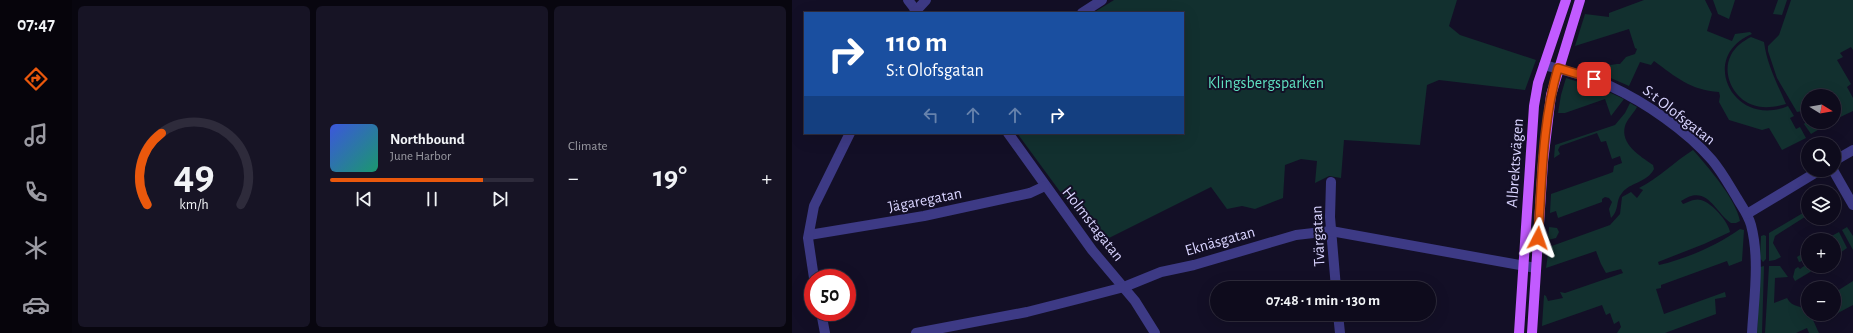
<!DOCTYPE html>
<meta charset="utf-8">
<style>
:root{--surface:#0e0b1c;--page:#171425;--text:#f1f3f6;--muted:#9b9ba3;--line:#2e2b3b;--accent:#ea580c}
body{margin:0;font-family:"Alegreya Sans",sans-serif;background:var(--page);color:var(--text);height:100vh;display:flex;flex-direction:column;font-size:15px;white-space:nowrap}
*{box-sizing:border-box;margin:0}
p{font-size:13px;color:var(--muted)}
.icon{flex:none;width:22px;height:22px;fill:none;stroke:currentColor;stroke-width:2;stroke-linecap:round;stroke-linejoin:round}
.map{position:relative;flex:1;overflow:hidden}
.panel{display:flex;flex-direction:column;gap:6px;padding:6px;background:#08060f;width:720px}
.panel>*{flex:none}
.top-card{position:absolute;left:12px;top:12px;width:380px;height:122px;border-radius:0px;box-shadow:0 4px 16px #0002,0 0 0 1px var(--line);background:#1a4fa0;color:#fff;overflow:hidden}
.needle{width:26px;rotate:101deg}
.fabs{position:absolute;left:1009px;top:89px;display:grid;gap:8px}
.fabs a{display:grid;place-items:center;width:40px;height:40px;border-radius:50%;background:var(--surface);box-shadow:0 4px 16px #0002,0 0 0 1px var(--line);font-size:20px}
.speed{position:absolute;left:12px;top:269px;display:flex;gap:8px;font-size:20px;font-weight:700;text-align:center}
.speed>*{display:grid;place-content:center;width:52px;height:52px;border-radius:50%;background:var(--surface);box-shadow:0 4px 16px #0002,0 0 0 1px var(--line);line-height:1}
.speed .limit{border:6px solid #d22;background:#fff;color:#111}
.pin{position:absolute;display:grid;place-items:center;width:34px;height:34px;color:#fff;margin:-17px;border-radius:8px;box-shadow:0 2px 6px #0006}
.me{position:absolute;width:44px;margin:-22px;rotate:4deg;stroke-linejoin:round;filter:drop-shadow(0 0 3px #0008)}
.turn{display:flex;align-items:center;gap:14px;height:84px;padding:0 16px;font-size:18px}
.turn .icon{width:52px;height:52px;stroke-width:2.5}
.turn b{display:block;font-size:28px;line-height:34px}
.lanes{display:flex;align-items:center;height:38px;padding:0 16px;background:#0003;justify-content:center;gap:20px;direction:ltr}
.lanes .off{opacity:.35}
.big{font-size:30px;font-weight:700;line-height:1.1}
.panel .tile{flex:1;display:flex;flex-direction:column;justify-content:center;gap:6px;min-width:0;padding:0 14px;border-radius:6px;background:var(--page)}
.panel .dial{align-items:center;gap:0}
.dial svg{height:104px;overflow:visible;fill:none;stroke:var(--line);stroke-width:7;stroke-linecap:round;text-anchor:middle}
.dial text{fill:var(--text);stroke:none}
.song{display:flex;align-items:center;gap:12px}
.cover{width:48px;height:48px;border-radius:6px;background:linear-gradient(135deg,hsl(230 70% 55%),hsl(160 70% 35%))}
.played{height:4px;border-radius:2px;background:linear-gradient(90deg,var(--accent) 75%,var(--line) 75%)}
.keys{display:flex;justify-content:space-around;direction:ltr}
.heat{display:flex;justify-content:space-between;align-items:center;font-size:22px;direction:ltr}
.panel .tiles{flex:1;display:grid;gap:6px;grid-template-columns:repeat(3,1fr)}
.trip{position:absolute;left:418px;top:281px;width:226px;height:40px;border-radius:20px;background:var(--surface);box-shadow:0 4px 16px #0002,0 0 0 1px var(--line);font-weight:700;line-height:40px;text-align:center}
main{display:flex;flex:1;min-height:0}
.tabs{display:flex;flex-direction:column;width:72px;justify-content:space-around;align-items:center;background:#06040b;color:var(--muted)}
.tabs .icon{width:28px;height:28px}
.tabs .selected{color:var(--accent)}
.tabs b{font-size:18px;color:var(--text)}
.map>svg:first-child{display:block}
.green{fill:#12302f}
.lines{fill:none;stroke-linecap:round;stroke-linejoin:round}
.minor{stroke:#3d3a85;stroke-width:10}
.major{stroke:#c25bff;stroke-width:10}
.route-casing{stroke:#983908;stroke-width:10}
.route{stroke:#ea580c;stroke-width:7}
.labels{text-anchor:middle;dominant-baseline:central;stroke-width:4;stroke-linejoin:round;paint-order:stroke}
.park-label{font-size:16px;fill:#5fe0c0;stroke:#130f26}
.street-label{font-size:16px;fill:#d9d4ff;stroke:#130f26}
</style>
<main>
<nav class="tabs">
<b>07:47</b>
<svg class="icon selected" aria-label="directions" viewBox="0 0 24 24"><path d="M12 3l9 9-9 9-9-9zM9 14v-3h6M13 9l2 2-2 2"/></svg>
<svg class="icon" aria-label="music" viewBox="0 0 24 24"><path d="M9 18V5l10-2v13"/><circle cx="6" cy="18" r="3"/><circle cx="16" cy="16" r="3"/></svg>
<svg class="icon" aria-label="phone" viewBox="0 0 24 24"><path d="M5 4h4l2 5-3 2q2 4 5 5l2-3 5 2v4C11 20 4 13 5 4z"/></svg>
<svg class="icon" aria-label="climate" viewBox="0 0 24 24"><path d="M12 3v18M4 7l16 10M4 17L20 7"/></svg>
<svg class="icon" aria-label="car" viewBox="0 0 24 24"><path d="M5 17H2v-5l4-1 3-4h7l3 4 3 1v5h-3M9 17h6M6 11h13"/><circle cx="7" cy="17" r="2"/><circle cx="17" cy="17" r="2"/></svg>
</nav>
<section class="panel">
<div class="tiles">
<div class="tile dial"><svg viewBox="0 0 100 80">
<path d="M14 69A42 42 0 1 1 86 69"/>
<path d="M14 69A42 42 0 0 1 25 14" stroke="#ea580c"/>
<text x="50" y="56" font-size="32" font-weight="700">49</text>
<text x="50" y="72" font-size="11">km/h</text>
</svg></div>
<div class="tile">
<div class="song"><i class="cover"></i><div><b>Northbound</b><p>June Harbor</p></div></div>
<div class="played"></div>
<div class="keys"><svg class="icon" aria-label="previous" viewBox="0 0 24 24"><path d="M18 5L8 12l10 7zM5 5v14"/></svg><svg class="icon" aria-label="pause" viewBox="0 0 24 24"><path d="M8 5v14M16 5v14"/></svg><svg class="icon" aria-label="next" viewBox="0 0 24 24"><path d="M6 5l10 7-10 7zM19 5v14"/></svg></div>
</div>
<div class="tile"><p>Climate</p>
<div class="heat"><a>−</a><b class="big">19°</b><a>+</a></div>
</div>
</div>
</section>
<div class="map">
<svg width="1061" height="333" viewBox="0 0 1061 333">
<rect width="100%" height="100%" fill="#130f26"/>
<!-- green -->
<g class="green">
<polygon points="322,0 665,0 657,26 668,35 744,60 733,90 647,80 635,85 628,145 552,140 549,178 537,176 523,183 525,161 509,159 493,165 491,198 463,209 450,206 435,209 419,187 309,242 283,212 225,133 391,133 391,13 301,13"/>
<path d="M852 0H913L920 14 915 31 940 41 943 34 958 32 960 34C905 57 942 129 996 106L1002 116 998 118 1004 129 1008 127 1014 138 990 150 977 128 970 130 937 120 927 102 928 96 927 92C898 90 884 77 862 61L859 65 848 62 837 86 805 72C811 66 820 64 828 64L834 57 843 54 845 49 843 48 837 29 783 46 793 14 817 17V13Z"/>
<polygon points="921,0 943,0 937,19 926,14"/>
<polygon points="986,0 995,0 990,15 981,14"/>
<polygon points="999,0 1061,0 1061,50 1059,47 1048,53 1051,57 1045,60 1059,84 1055,87 1061,98 1061,111 1042,120 1042,96 1016,96 1016,122 1039,122 1019,134 1012,124 1016,120 1010,111 1005,112 985,78 976,51 976,46 987,35"/>
<path d="M959 37 972 42C975 65 985 83 994 104 983 107 972 109 961 105 942 99 929 74 939 55 943 47 951 41 959 37Z"/>
<polygon points="774,78 812,90 832,99 819,116 813,99 773,113 766,113 769,95"/>
<path d="M838 103 845 107C842 113 835 119 833 126 828 144 848 156 861 165L862 169C855 183 838 182 830 193 823 201 828 209 819 218L817 209 820 202 817 198 813 197 810 199V202L766 218 764 211 758 213 759 194 816 174 821 172 822 166 830 163 828 156 820 159 814 141 809 142 805 133 768 146 766 150 768 154 762 158 763 145 823 125 833 113Z"/>
<path d="M901 150C916 167 944 199 948 221L944 223H939C922 211 915 183 889 201L891 204C896 202 903 198 909 200 920 203 936 221 938 232L912 244 866 262 867 265C894 259 926 245 948 229L952 230 950 261 937 266 935 261 869 285V288L864 289 872 314 933 292 934 297 923 299 924 314 873 333H825L829 327 827 321 822 324 818 313 814 315 810 305 750 326 752 295 754 296 756 301 771 298 768 292 773 293 831 273 829 269 814 273 809 264 804 251 754 268 757 247 818 225 828 214 830 197 839 192 845 198 851 190 847 188C867 178 882 162 901 150Z"/>
<polygon points="1016,210 1016,215 983,236 981,243 989,257 983,260 977,261 977,233"/>
<polygon points="757,227 765,228 767,232 764,238 756,240"/>
<polygon points="1055,227 1061,236 1061,250 1050,230"/>
<polygon points="1047,232 1055,248 1042,257 1042,240 1032,240"/>
<polygon points="972,235 974,236 974,259 971,262 968,258 969,236"/>
<polygon points="1016,250 1016,266 1028,266 1003,281 1001,277 1003,269 1006,267 1008,269 1015,264 1013,260 1007,262 1005,257"/>
<polygon points="972,266 970,333 965,333 968,267"/>
<path d="M977 266H988L996 277 983 278 982 303 995 298C1001 308 1005 304 1014 310 1020 315 1023 325 1027 333H1017L1015 328 1004 333H973Z"/>
<polygon points="1061,281 1061,305 1029,322 1025,317 1025,314 1042,314 1042,293"/>
</g>
<g class="lines">
<!-- minor -->
<g class="minor">
<polyline points="116,0 126,13"/>
<polyline points="122,13 134,0"/>
<polyline points="290,13 310,0"/>
<path d="M752 65C774 71 797 76 818 86 853 102 895 131 920 160 930 172 937 185 945 198 950 207 956 214 959 225 968 259 962 298 960 333"/>
<polyline points="216,133 300,250 343,301 363,333"/>
<polyline points="1042,161 1061,150"/>
<polyline points="1041,170 1061,205"/>
<polyline points="539,182 538,217 544,288"/>
<polyline points="955,214 1028,170"/>
<polyline points="17,235 132,216 238,193 253,186"/>
<polyline points="22,278 16,238 22,206 58,133"/>
<polyline points="29,312 33,333"/>
<polyline points="546,314 548,333"/>
<polyline points="124,333 235,312 290,298 332,287 369,272 402,265 504,235 539,231 744,268"/>
</g>
<!-- major -->
<g class="major">
<polyline points="727,333 742,106 746,83 774,0"/>
<polyline points="740,333 751,162 759,95 788,0"/>
</g>
</g>
<g class="lines">
<defs>
<path id="route" d="M746 238C750 181 750 123 766 68L802 79"/>
</defs>
<!-- route casing -->
<use href="#route" class="route-casing"/>
<!-- route -->
<use href="#route" class="route"/>
</g>
<g class="labels">
<!-- park labels -->
<g class="park-label">
<text x="474" y="83">Klingsbergsparken</text>
</g>
<!-- street labels -->
<g class="street-label">
<text transform="translate(887 115) rotate(38)">S:t Olofsgatan</text>
<text transform="translate(723 163) rotate(-86)">Albrektsvägen</text>
<text transform="translate(133 200) rotate(-11)">Jägaregatan</text>
<text transform="translate(301 224) rotate(52)">Holmstagatan</text>
<text transform="translate(526 236) rotate(-93)">Tvärgatan</text>
<text transform="translate(428 241) rotate(-16)">Eknäsgatan</text>
</g>
</g>
</svg>
<div class="fabs">
<a><svg class="needle" viewBox="-14 -14 28 28"><path d="M0-13l5 13h-10z" fill="#e53935"/><path d="M0 13l5-13h-10z" fill="#9b9ba3"/></svg></a>
<a><svg class="icon" aria-label="search" viewBox="0 0 24 24"><circle cx="10" cy="10" r="6"/><path d="M15 15l6 6"/></svg></a>
<a><svg class="icon" aria-label="layers" viewBox="0 0 24 24"><path d="M12 4l9 5-9 5-9-5zM3 14l9 5 9-5"/></svg></a>
<a>+</a>
<a>−</a>
</div>
<div class="speed"><div class="limit">50</div></div>
<div class="pin" style="left:802px;top:79px;background:#d93025"><svg class="icon" aria-label="arrive" viewBox="0 0 24 24"><path d="M6 21V4h12l-3 4 3 4H6"/></svg></div>
<svg class="me" style="left:746px;top:238px" viewBox="-20 -20 40 40"><path d="M0-17L14 15 0 8-14 15z" fill="#ea580c" stroke="#fff" stroke-width="4"/></svg>
<div class="trip">07:48 · 1 min · 130 m</div>
<div class="top-card">
<div class="turn"><svg class="icon" aria-label="right" viewBox="0 0 24 24"><path d="M7 20v-9h11M14 6l5 5-5 5"/></svg><div><b>110 m</b>S:t Olofsgatan</div></div>
<div class="lanes"><svg class="icon off" aria-label="left" viewBox="0 0 24 24"><path d="M17 20v-9H6M10 6l-5 5 5 5"/></svg><svg class="icon off" aria-label="ahead" viewBox="0 0 24 24"><path d="M12 20V5M6 11l6-6 6 6"/></svg><svg class="icon off" aria-label="ahead" viewBox="0 0 24 24"><path d="M12 20V5M6 11l6-6 6 6"/></svg><svg class="icon" aria-label="right" viewBox="0 0 24 24"><path d="M7 20v-9h11M14 6l5 5-5 5"/></svg></div>
</div>
</div>
</main>
